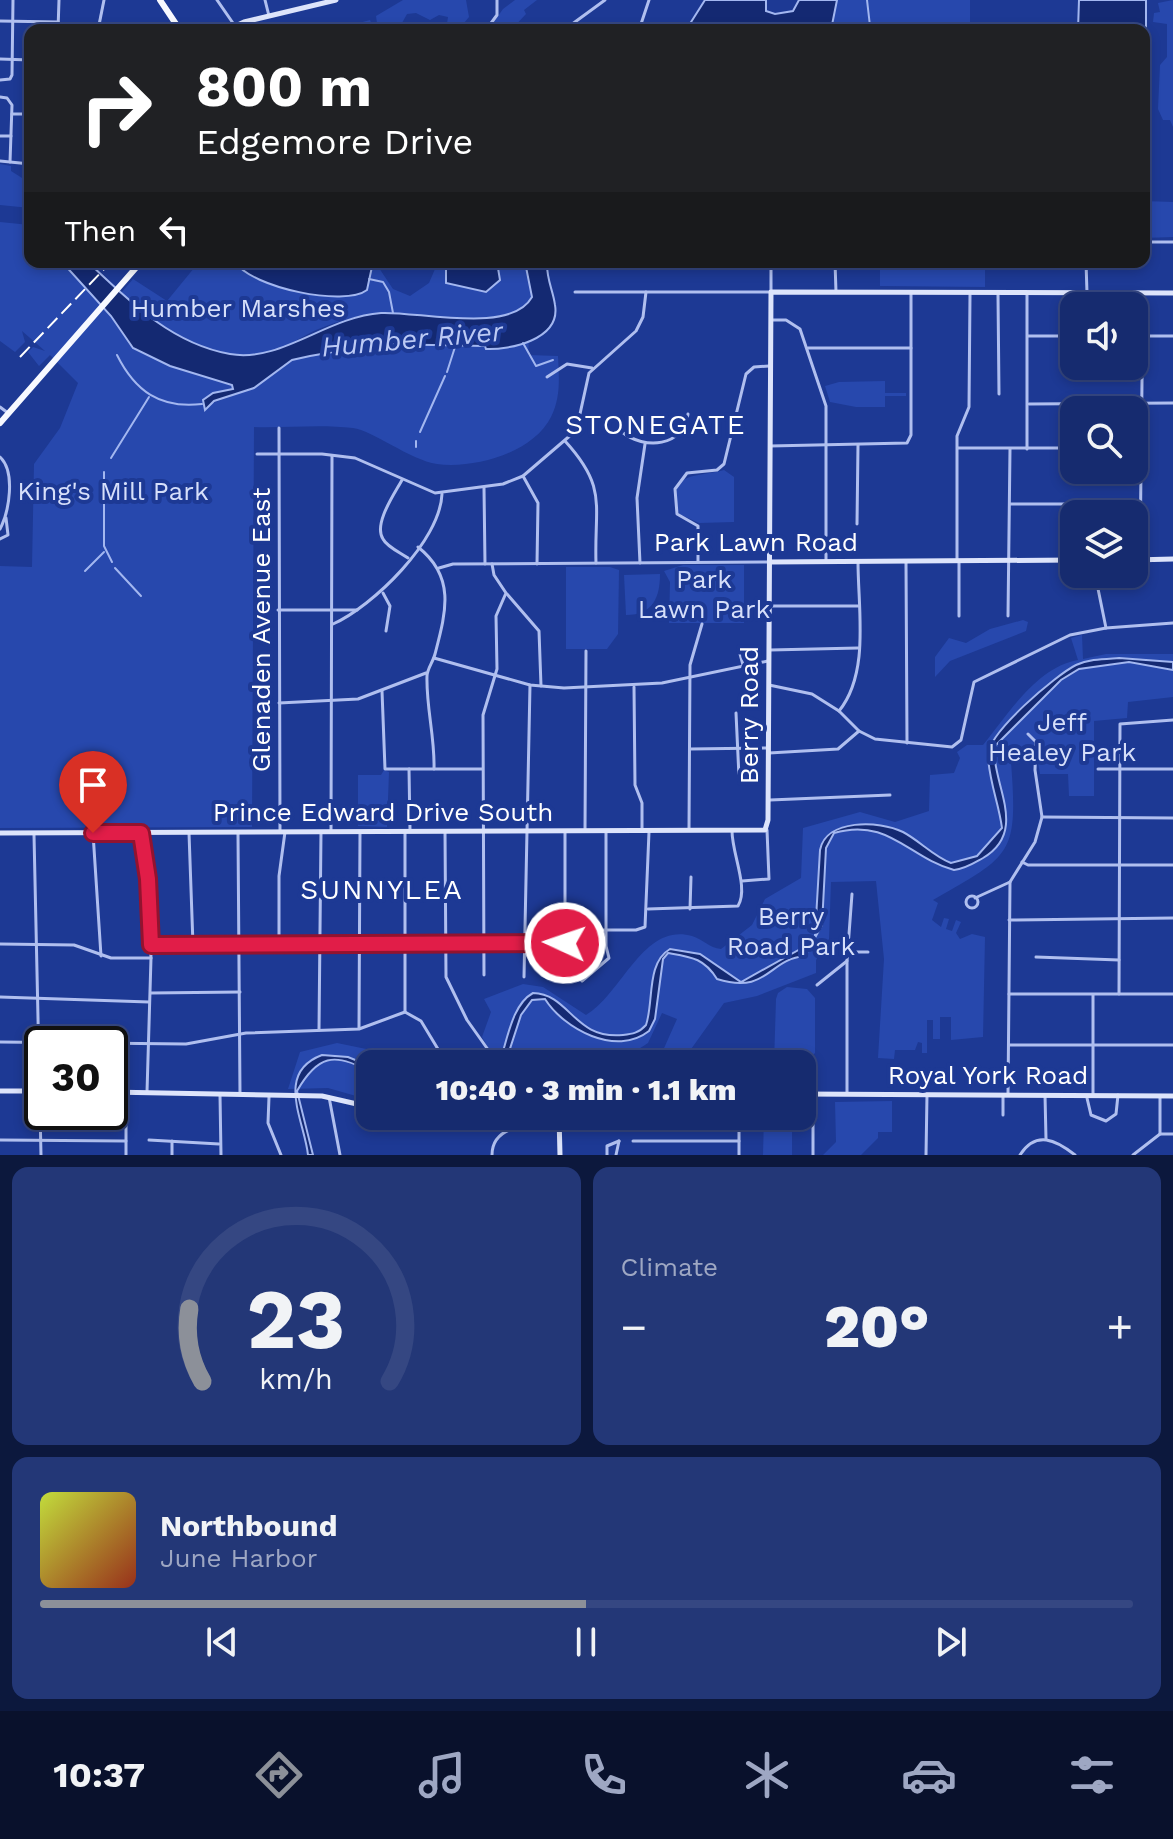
<!DOCTYPE html>
<meta charset="utf-8">
<style>
:root{--surface:#162b6f;--page:#233777;--text:#f1f3f6;--muted:#9ea7c3;--line:#354782;--accent:#8c9099}
body{margin:0;font-family:"Work Sans",sans-serif;background:var(--page);color:var(--text);height:100vh;display:flex;flex-direction:column;font-size:30px;white-space:nowrap}
*{box-sizing:border-box;margin:0}
p{font-size:26px;color:var(--muted)}
.icon{flex:none;width:44px;height:44px;fill:none;stroke:currentColor;stroke-width:2;stroke-linecap:round;stroke-linejoin:round}
.map{position:relative;height:1155px;overflow:hidden}
.side{display:flex;flex-direction:column;gap:12px;padding:12px;background:#0c183d;flex:1}
.side>*{flex:none}
.guide{position:absolute;left:24px;top:24px;width:1126px;height:244px;border-radius:16px;box-shadow:0 4px 12px #0003,0 0 0 2px var(--line);background:#202124;color:#fff;overflow:hidden}
.fabs{position:absolute;left:1060px;top:292px;display:grid;gap:16px}
.fabs a{display:grid;place-items:center;width:88px;height:88px;border-radius:16px;background:var(--surface);box-shadow:0 4px 12px #0003,0 0 0 2px var(--line);font-size:40px}
.speed{position:absolute;left:24px;top:1026px;display:flex;gap:16px;font-size:40px;font-weight:700;text-align:center}
.speed>*{display:grid;place-content:center;width:104px;height:104px;border-radius:50%;background:var(--surface);box-shadow:0 4px 12px #0003,0 0 0 2px var(--line);line-height:1}
.speed .limit{border:4px solid #111;border-radius:12px;background:#fff;color:#111}
.pin{position:absolute;display:grid;place-items:center;width:68px;height:68px;color:#fff;margin:-82px -34px;border-radius:50% 50% 50% 0;rotate:-45deg;box-shadow:0 0 8px #0007}
.pin .icon{rotate:45deg}
.me{position:absolute;width:88px;margin:-44px;rotate:273deg;stroke-linejoin:round;filter:drop-shadow(0 0 6px #0008)}
.turn{display:flex;align-items:center;gap:28px;height:168px;padding:0 40px;font-size:36px}
.turn .icon{width:104px;height:104px;stroke-width:2.5}
.turn b{display:block;font-size:56px;line-height:68px}
.then{display:flex;align-items:center;height:76px;padding:0 40px;background:#0003;gap:16px;font-size:30px}
.big{font-size:60px;font-weight:800;line-height:1.1}
.side .card{flex:1;display:flex;flex-direction:column;justify-content:center;gap:12px;min-width:0;padding:0 28px;border-radius:16px;background:var(--page)}
.side .dial{align-items:center;gap:0}
.dial svg{height:208px;overflow:visible;fill:none;stroke:var(--line);stroke-width:7;stroke-linecap:round;text-anchor:middle}
.dial text{fill:var(--text);stroke:none}
.song{display:flex;align-items:center;gap:24px}
.cover{width:96px;height:96px;border-radius:12px;background:linear-gradient(135deg,hsl(70 70% 55%),hsl(10 70% 35%))}
.played{height:8px;border-radius:4px;background:linear-gradient(90deg,var(--accent) 50%,var(--line) 50%)}
.keys{display:flex;justify-content:space-around;direction:ltr}
.heat{display:flex;justify-content:space-between;align-items:center;font-size:44px;direction:ltr}
.side .tiles{flex:1;display:grid;gap:12px;grid-template-columns:1fr 1fr}
.card:last-child{grid-column:span 2}
.trip{position:absolute;left:356px;top:1050px;width:460px;height:80px;border-radius:16px;background:var(--surface);box-shadow:0 4px 12px #0003,0 0 0 2px var(--line);font-weight:800;line-height:80px;text-align:center}
.tab-bar{display:flex;height:128px;justify-content:space-around;align-items:center;background:#09112c;color:var(--muted)}
.tab-bar .icon{width:56px;height:56px}
.tab-bar .active{color:var(--accent)}
.tab-bar b{font-size:36px;color:var(--text)}
.map>svg:first-child{display:block}
.green{fill:#2748ad}
.water{fill:#142972;stroke:#a3b7f0;stroke-width:2}
.lines{fill:none;stroke-linecap:round;stroke-linejoin:round}
.stream{stroke:#a3b7f0;stroke-width:2}
.street{stroke:#b0bfef;stroke-width:3}
.secondary{stroke:#dde4fb;stroke-width:5}
.primary{stroke:#f7f9ff;stroke-width:6}
.rail{stroke:#fff;stroke-width:2;stroke-dasharray:14 6;stroke-linecap:butt}
.route-casing{stroke:#92132f;stroke-width:20}
.route{stroke:#e11d48;stroke-width:14}
.labels{text-anchor:middle;dominant-baseline:central;stroke-width:8;stroke-linejoin:round;paint-order:stroke}
.park-label{font-size:26px;fill:#d6dffa;stroke:#1d3994}
.street-label{font-size:26px;fill:#fff;stroke:#1d3994}
.water-label{font-size:28px;font-style:italic;fill:#bccaf5;stroke:#1d3994}
.neighbourhood-label{font-size:28px;letter-spacing:2px;fill:#fff;stroke:#1d3994}
</style>
<div class="map">
<svg width="1173" height="1155" viewBox="0 0 1173 1155">
<rect width="100%" height="100%" fill="#1d3994"/>
<!-- green -->
<g class="green">
<polygon points="403,0 466,0 469,17 458,30 446,30 448,17 439,15 430,20 416,13 407,14 398,30 346,30 348,26 370,20 372,25 377,23 376,16"/>
<polygon points="515,0 537,0 524,10 526,14 511,30 488,30 503,9"/>
<polygon points="837,0 970,0 970,25 974,30 831,30"/>
<polygon points="1173,0 1173,127 1170,120 1163,120 1158,109 1160,65 1167,57 1167,24 1153,22 1154,13 1160,12 1158,3"/>
<polygon points="0,164 11,166 11,171 30,183 30,208 0,205"/>
<polygon points="1144,201 1173,202 1173,237 1144,238"/>
<path d="M0 222 30 225V262H62L111 316 129 344 170 366 232 385 233 389 213 393 210 404 254 388 292 360 310 356 379 344 505 346 529 340 528 355 558 356C559 377 561 397 551 417 533 453 474 469 437 464 410 460 372 430 353 428 321 424 286 428 254 427L252 827 0 828V566L32 567 34 464 60 428 78 383 50 355 39 366 28 352 33 347 45 351 22 331 25 342 15 352 0 341Z"/>
<path d="M199 262H375L393 289 410 296 429 283 438 262H525L533 292C524 334 424 313 393 313 368 312 339 320 316 330 293 341 270 359 243 356 198 352 153 325 121 293L133 279 167 301Z"/>
<polygon points="880,262 985,262 985,287 880,286"/>
<polygon points="885,381 885,393 906,393 906,396 885,396 885,407 856,407 830,402 825,386 839,382"/>
<path d="M724 470 734 477V522L699 523 679 514C666 470 696 478 724 470Z"/>
<polygon points="683,565 744,565 744,623 669,623 670,582 664,571"/>
<polygon points="566,567 610,567 619,570 618,634 607,649 566,649"/>
<path d="M660 574C660 597 653 615 626 615L624 575Z"/>
<polygon points="1023,620 1028,622 1026,631 950,661 935,677 935,657 949,638 966,643 990,629"/>
<path d="M1082 635 1083 659 1106 654H1173V697L1128 702 1127 718 1094 721V796H1069L1068 774H1040L1037 757 1017 758 1011 762C1018 855 1012 855 933 900L938 903 932 920 941 927 944 918 949 919 946 929 952 931 956 920 961 922 956 933 960 939 972 934 985 937 983 1037 951 1040V1017H940V1039H933V1020H927V1053H922V1043L918 1042 915 1050H895L894 1059 878 1058 884 959 876 881 831 882 829 939 816 960V973L757 996 724 1003 684 1059 680 1058 675 1064H657L677 1019 662 1013 648 1043C597 1078 561 1053 512 1059L510 1064H488L491 1053 482 1037 491 1012 484 999 523 984 543 987 586 1015C622 994 643 922 692 936 703 939 709 948 721 949L752 925 765 899 801 878 803 828 860 812 895 822 929 811 930 775 954 773 960 758 957 752 967 745H983C1008 714 1037 667 1078 660L1071 638Z"/>
<polygon points="384,770 389,772 387,827 358,826 358,775 381,775"/>
<polygon points="787,987 807,989 815,998 815,1053 804,1065 774,1064 776,999 778,993"/>
<polygon points="337,1043 376,1051 394,1064 370,1064 370,1100 328,1088 288,1089 300,1052"/>
<polygon points="892,1101 892,1132 878,1132 878,1138 861,1155 823,1155 836,1142 835,1102"/>
<polygon points="764,1116 792,1116 792,1155 763,1155"/>
</g>
<!-- water -->
<g class="water">
<polygon points="705,0 766,0 766,11 775,14 793,11 799,0 837,0 831,30 686,30"/>
<polygon points="1079,0 1146,0 1146,64 1144,30 1078,30"/>
<path d="M62 262H88C129 301 172 344 230 354 281 363 326 317 381 313 418 311 511 335 532 297L525 262H547C546 278 553 290 555 305 561 340 509 350 486 349L485 346 379 344 310 356 292 360 254 388 214 401 205 410 203 400 213 393 233 389 232 385 170 366 133 348 111 316Z"/>
<path d="M235 262H373L367 290C345 307 252 288 235 262Z"/>
<polygon points="446,262 497,262 500,280 486,292 446,283"/>
<path d="M1119 658 1173 662V670L1129 662 1079 669 1061 680 994 747C992 784 1029 831 983 858 974 863 965 869 954 870 909 858 888 817 834 833L826 848 822 925 805 956C768 959 768 995 717 979 704 958 691 957 668 953L663 959 655 1019 649 1031C616 1057 564 1029 545 999L532 1000 521 1015 505 1064H499C507 1043 511 1005 533 993 570 994 574 1040 623 1035 632 1034 639 1033 646 1025 654 1002 646 963 670 949L700 954 741 982 802 948 815 936 820 850C826 819 879 820 903 832 920 841 933 856 951 863L977 856 1002 828C999 804 989 781 988 756 987 733 1056 675 1076 665 1089 659 1104 659 1119 658Z"/>
<path d="M322 1055 348 1057 370 1066V1072C334 1051 317 1056 297 1091L313 1155H308C305 1122 274 1073 322 1055Z"/>
</g>
<g class="lines">
<!-- stream -->
<g class="stream">
<polyline points="867,0 870,26 867,30"/>
<polyline points="369,279 383,282 389,292 393,313"/>
<polyline points="523,343 536,366 553,360"/>
<path d="M117 355C135 391 160 409 202 404"/>
<polyline points="447,372 455,347"/>
<polyline points="420,432 445,376"/>
<polyline points="416,447 416,441"/>
<polyline points="111,458 149,397"/>
<polyline points="104,472 104,546 112,562"/>
<polyline points="115,568 141,596"/>
<polyline points="85,571 104,552"/>
</g>
<!-- street -->
<g class="street">
<polyline points="217,0 235,26"/>
<polyline points="265,0 269,16"/>
<polyline points="0,21 58,22"/>
<polyline points="58,30 59,0"/>
<polyline points="98,30 104,0"/>
<polyline points="425,30 427,26"/>
<polyline points="486,30 497,15 497,0"/>
<polyline points="564,30 605,0"/>
<polyline points="639,30 649,0"/>
<polyline points="0,59 30,60"/>
<polyline points="0,80 10,79 12,75 13,0"/>
<polyline points="0,97 7,98 12,105 10,162"/>
<polyline points="12,114 30,114"/>
<polyline points="0,136 11,136"/>
<polyline points="0,161 30,164"/>
<polyline points="1144,242 1173,242"/>
<polyline points="835,262 836,292"/>
<polyline points="1086,262 1087,293"/>
<polyline points="575,292 771,292 771,262"/>
<polyline points="998,295 999,394"/>
<polyline points="772,320 786,320 800,329 826,406 826,562"/>
<polyline points="1028,336 1074,336"/>
<polyline points="1134,336 1173,336"/>
<polyline points="808,348 911,348"/>
<polyline points="547,377 567,364 592,368"/>
<polyline points="1029,404 1173,403"/>
<polyline points="0,407 8,413"/>
<polyline points="279,428 280,832"/>
<path d="M622 432C644 450 684 447 688 414"/>
<path d="M565 441C608 488 594 505 596 563"/>
<polyline points="770,446 907,443 911,435 911,294"/>
<polyline points="958,448 1074,448"/>
<polyline points="1027,449 1027,294"/>
<polyline points="257,454 322,454 355,458 435,493 503,484 523,476 572,434 578,423 589,373 636,331 643,317 646,292"/>
<path d="M0 457C16 472 9 512 0 529"/>
<polyline points="523,476 538,503 537,564"/>
<path d="M402 480C395 493 373 524 383 539 387 547 401 553 408 558"/>
<polyline points="484,488 485,564"/>
<polyline points="1010,504 1140,504"/>
<polyline points="857,524 858,445"/>
<polyline points="0,539 8,535 6,518"/>
<path d="M418 547C456 577 446 612 435 654 433 662 427 669 427 676 426 707 435 737 434 769"/>
<polyline points="1140,560 1143,293"/>
<polyline points="698,561 698,526 677,514 675,489 687,473 717,470 724,464 746,374 754,367 769,366"/>
<polyline points="957,561 957,436 969,407 970,295"/>
<polyline points="959,561 959,616"/>
<polyline points="640,563 637,498 645,444"/>
<polyline points="906,563 907,743"/>
<polyline points="439,568 453,564 770,562"/>
<polyline points="1095,574 1106,628"/>
<polyline points="383,593 390,606 386,631"/>
<polyline points="507,594 539,631 541,686"/>
<polyline points="770,606 858,606"/>
<polyline points="278,610 357,610"/>
<polyline points="1008,616 1010,449"/>
<path d="M333 624C373 606 440 541 442 494"/>
<polyline points="739,650 743,665"/>
<polyline points="770,650 858,648"/>
<polyline points="434,658 530,685 564,688 662,683 768,661"/>
<polyline points="769,685 812,694 839,711 859,731 875,739 952,747 961,740 974,682 1070,635 1106,628 1173,623"/>
<polyline points="634,687 635,785 642,803 642,830"/>
<polyline points="382,691 385,769 482,769"/>
<polyline points="279,703 358,699 426,673"/>
<path d="M839 711C870 673 858 609 858 562"/>
<polyline points="736,713 739,777"/>
<polyline points="690,749 768,748"/>
<polyline points="769,753 838,749 859,731"/>
<polyline points="409,769 410,830"/>
<polyline points="1098,769 1173,769"/>
<polyline points="770,800 890,795"/>
<polyline points="1042,817 1173,818"/>
<polyline points="689,830 690,665 702,624"/>
<polyline points="445,831 446,977 467,1020 489,1051 485,1064"/>
<polyline points="585,831 586,651"/>
<polyline points="331,832 332,456"/>
<polyline points="565,832 565,964 582,981 609,958 606,946 606,831"/>
<polyline points="93,833 101,956"/>
<polyline points="141,833 148,879 151,958 147,1092"/>
<polyline points="189,833 193,945"/>
<polyline points="238,834 240,1094"/>
<polyline points="34,835 41,1155"/>
<polyline points="1022,862 1028,865 1173,865"/>
<polyline points="742,881 769,879 767,830"/>
<circle cx="972" cy="902" r="6"/>
<polyline points="975,898 1010,882"/>
<path d="M648 909 738 906C749 888 732 854 732 831"/>
<polyline points="690,909 691,877"/>
<polyline points="1009,920 1173,918"/>
<polyline points="565,930 636,930 645,927 649,832"/>
<polyline points="279,943 279,876 285,832"/>
<polyline points="0,944 74,945 111,958 151,958"/>
<polyline points="151,945 565,943"/>
<polyline points="848,952 868,952"/>
<polyline points="1036,957 1119,960"/>
<polyline points="484,975 483,715 497,669 496,616 506,593 494,575 492,564"/>
<polyline points="524,977 530,685"/>
<polyline points="817,985 847,961"/>
<polyline points="151,993 240,992"/>
<polyline points="1009,994 1173,994"/>
<polyline points="1119,994 1120,724 1173,720"/>
<polyline points="1093,995 1093,1095"/>
<polyline points="0,997 149,1002"/>
<polyline points="405,1012 405,832"/>
<polyline points="359,1028 360,832"/>
<polyline points="319,1030 321,832"/>
<polyline points="0,1042 186,1044 246,1033 359,1029 405,1012 421,1021 447,1064"/>
<polyline points="1009,1045 1173,1045"/>
<polyline points="847,1094 847,961 852,894"/>
<polyline points="220,1095 221,1155"/>
<polyline points="813,1095 813,1155"/>
<polyline points="1008,1095 1010,882 1035,842 1042,817 1035,770 1036,742 1028,734"/>
<polyline points="1045,1095 1046,1139"/>
<polyline points="1160,1096 1160,1134"/>
<polyline points="269,1097 268,1123 281,1155"/>
<polyline points="329,1097 340,1155"/>
<polyline points="1087,1098 1091,1115 1106,1121 1116,1114 1118,1095"/>
<polyline points="1003,1115 1003,1095"/>
<polyline points="0,1140 126,1141"/>
<polyline points="149,1140 219,1144"/>
<polyline points="633,1141 739,1141"/>
<polyline points="126,1155 126,1092"/>
<polyline points="172,1155 172,1141"/>
<path d="M492 1155C492 1123 535 1124 559 1124"/>
<polyline points="607,1155 607,1146 619,1141"/>
<polyline points="616,1155 619,1141"/>
<polyline points="739,1155 739,1116"/>
<polyline points="926,1155 927,1095"/>
<path d="M1020 1155C1036 1130 1056 1140 1075 1155"/>
<polyline points="1133,1155 1160,1134 1173,1134"/>
</g>
<!-- secondary -->
<g class="secondary">
<polyline points="227,30 244,22 336,0"/>
<polyline points="1134,560 1173,559"/>
<polyline points="770,562 1074,560"/>
<polyline points="0,833 765,830 768,820 771,292 1173,293"/>
<polyline points="0,1091 42,1091"/>
<polyline points="110,1092 322,1096 370,1107"/>
<polyline points="802,1094 1173,1096"/>
<polyline points="400,1116 457,1116"/>
<polyline points="559,1116 560,1155"/>
</g>
<!-- primary -->
<g class="primary">
<polyline points="160,0 180,30"/>
<polyline points="0,423 141,262"/>
</g>
<!-- rail -->
<polyline class="rail" points="20,357 109,264"/>
</g>
<g class="lines">
<defs>
<polyline id="route" points="93,833 141,833 148,879 151,945 565,943"/>
</defs>
<!-- route casing -->
<use href="#route" class="route-casing"/>
<!-- route -->
<use href="#route" class="route"/>
</g>
<g class="labels">
<!-- park labels -->
<g class="park-label">
<text x="238" y="308">Humber Marshes</text>
<text x="113" y="491">King's Mill Park</text>
<text x="704" y="579">Park<tspan x="704" dy="30">Lawn Park</tspan></text>
<text x="1062" y="722">Jeff<tspan x="1062" dy="30">Healey Park</tspan></text>
<text x="791" y="916">Berry<tspan x="791" dy="30">Road Park</tspan></text>
</g>
<!-- street labels -->
<g class="street-label">
<text x="756" y="542">Park Lawn Road</text>
<text transform="translate(261 630) rotate(-90)">Glenaden Avenue East</text>
<text transform="translate(749 715) rotate(-90)">Berry Road</text>
<text x="383" y="812">Prince Edward Drive South</text>
<text x="988" y="1075">Royal York Road</text>
</g>
<!-- water labels -->
<g class="water-label">
<text transform="translate(412 339) rotate(-5)">Humber River</text>
</g>
<!-- neighbourhood labels -->
<g class="neighbourhood-label">
<text x="656" y="424">STONEGATE</text>
<text x="382" y="889">SUNNYLEA</text>
</g>
</g>
</svg>
<div class="fabs">
<a><svg class="icon" aria-label="sound" viewBox="0 0 24 24"><path d="M4 9h4l5-4v14l-5-4H4zM17 9q2 3 0 6"/></svg></a>
<a><svg class="icon" aria-label="search" viewBox="0 0 24 24"><circle cx="10" cy="10" r="6"/><path d="M15 15l6 6"/></svg></a>
<a><svg class="icon" aria-label="layers" viewBox="0 0 24 24"><path d="M12 4l9 5-9 5-9-5zM3 14l9 5 9-5"/></svg></a>
</div>
<div class="speed"><div class="limit">30</div></div>
<div class="pin" style="left:93px;top:833px;background:#d93025"><svg class="icon" aria-label="arrive" viewBox="0 0 24 24"><path d="M6 21V4h12l-3 4 3 4H6"/></svg></div>
<svg class="me" style="left:565px;top:943px" viewBox="-20 -20 40 40"><circle r="17" fill="#e11d48" stroke="#fff" stroke-width="3"/><path d="M0-11L8 9 0 5-8 9z" fill="#fff"/></svg>
<div class="trip">10:40 · 3 min · 1.1 km</div>
<div class="guide">
<div class="turn"><svg class="icon" aria-label="right" viewBox="0 0 24 24"><path d="M7 20v-9h11M14 6l5 5-5 5"/></svg><div><b>800 m</b>Edgemore Drive</div></div>
<div class="then">Then<svg class="icon" aria-label="left" viewBox="0 0 24 24"><path d="M17 20v-9H6M10 6l-5 5 5 5"/></svg></div>
</div>
</div>
<section class="side">
<div class="tiles">
<div class="card dial"><svg viewBox="0 0 100 80">
<path d="M14 69A42 42 0 1 1 86 69"/>
<path d="M14 69A42 42 0 0 1 9 41" stroke="#8c9099"/>
<text x="50" y="56" font-size="32" font-weight="700">23</text>
<text x="50" y="72" font-size="11">km/h</text>
</svg></div>
<div class="card"><p>Climate</p>
<div class="heat"><a>−</a><b class="big">20°</b><a>+</a></div>
</div>
<div class="card">
<div class="song"><i class="cover"></i><div><b>Northbound</b><p>June Harbor</p></div></div>
<div class="played"></div>
<div class="keys"><svg class="icon" aria-label="previous" viewBox="0 0 24 24"><path d="M18 5L8 12l10 7zM5 5v14"/></svg><svg class="icon" aria-label="pause" viewBox="0 0 24 24"><path d="M8 5v14M16 5v14"/></svg><svg class="icon" aria-label="next" viewBox="0 0 24 24"><path d="M6 5l10 7-10 7zM19 5v14"/></svg></div>
</div>
</div>
</section>
<nav class="tab-bar">
<b>10:37</b>
<svg class="icon active" aria-label="directions" viewBox="0 0 24 24"><path d="M12 3l9 9-9 9-9-9zM9 14v-3h6M13 9l2 2-2 2"/></svg>
<svg class="icon" aria-label="music" viewBox="0 0 24 24"><path d="M9 18V5l10-2v13"/><circle cx="6" cy="18" r="3"/><circle cx="16" cy="16" r="3"/></svg>
<svg class="icon" aria-label="phone" viewBox="0 0 24 24"><path d="M5 4h4l2 5-3 2q2 4 5 5l2-3 5 2v4C11 20 4 13 5 4z"/></svg>
<svg class="icon" aria-label="climate" viewBox="0 0 24 24"><path d="M12 3v18M4 7l16 10M4 17L20 7"/></svg>
<svg class="icon" aria-label="car" viewBox="0 0 24 24"><path d="M5 17H2v-5l4-1 3-4h7l3 4 3 1v5h-3M9 17h6M6 11h13"/><circle cx="7" cy="17" r="2"/><circle cx="17" cy="17" r="2"/></svg>
<svg class="icon" aria-label="filters" viewBox="0 0 24 24"><path d="M4 7h16M4 17h16"/><circle cx="9" cy="7" r="2"/><circle cx="15" cy="17" r="2"/></svg>
</nav>
